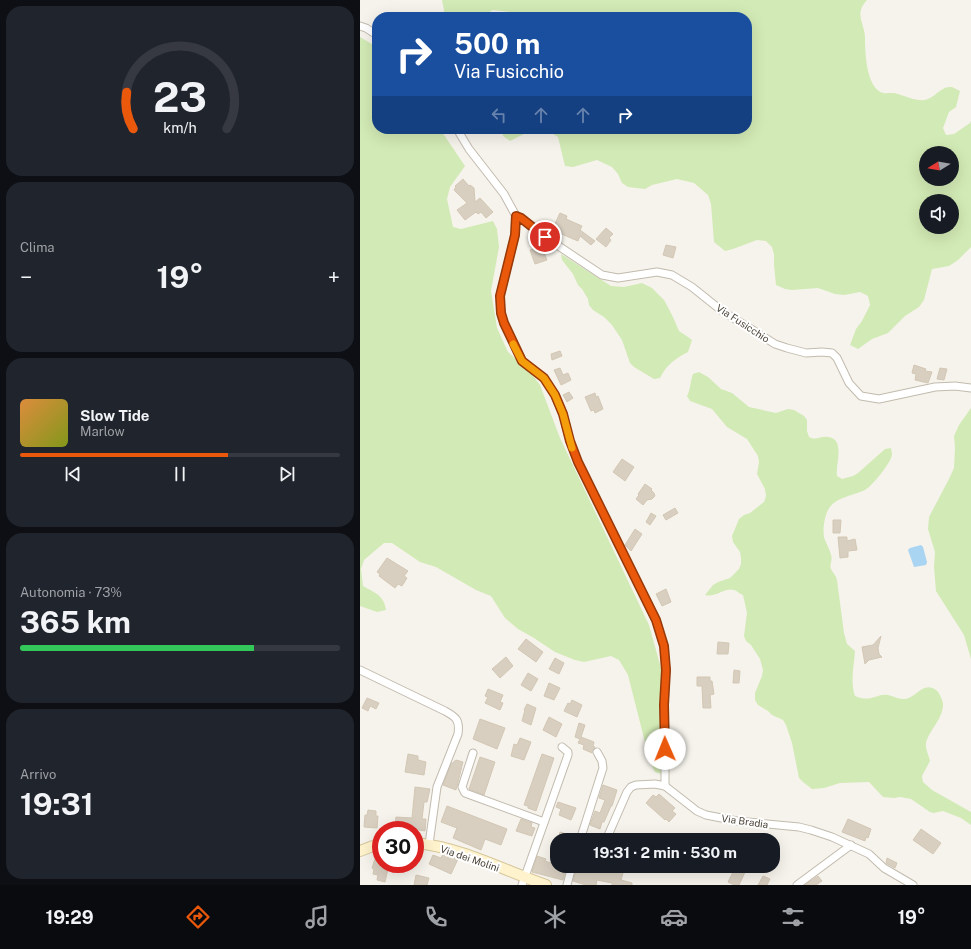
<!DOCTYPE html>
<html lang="it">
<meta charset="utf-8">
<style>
:root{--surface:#171b24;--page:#20242c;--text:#f1f3f6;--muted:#9ea1a6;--line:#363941;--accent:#ea580c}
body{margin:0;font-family:"Public Sans",sans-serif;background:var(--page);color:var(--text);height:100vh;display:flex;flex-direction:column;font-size:15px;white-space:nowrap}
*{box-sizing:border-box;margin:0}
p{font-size:13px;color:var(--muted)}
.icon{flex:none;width:22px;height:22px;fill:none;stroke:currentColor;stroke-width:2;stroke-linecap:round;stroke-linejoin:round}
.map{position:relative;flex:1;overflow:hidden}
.panel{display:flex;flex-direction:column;gap:6px;padding:6px;background:#0d0f14;width:360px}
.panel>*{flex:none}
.banner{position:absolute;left:12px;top:12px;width:380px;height:122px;border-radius:16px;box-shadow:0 4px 16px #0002;background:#1a4fa0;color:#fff;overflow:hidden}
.needle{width:26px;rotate:259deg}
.tools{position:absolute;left:559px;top:146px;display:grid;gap:8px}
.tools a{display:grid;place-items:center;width:40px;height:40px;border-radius:50%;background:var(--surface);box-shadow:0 4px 16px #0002;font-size:20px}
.speed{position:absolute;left:12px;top:821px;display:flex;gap:8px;font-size:20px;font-weight:700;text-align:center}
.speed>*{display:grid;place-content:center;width:52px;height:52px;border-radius:50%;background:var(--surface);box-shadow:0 4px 16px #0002;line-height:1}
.speed .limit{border:6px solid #d22;background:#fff;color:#111}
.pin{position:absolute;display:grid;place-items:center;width:34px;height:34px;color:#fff;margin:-17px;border:2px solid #fff;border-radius:50%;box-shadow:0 1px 4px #0007}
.me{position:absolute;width:44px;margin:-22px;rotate:359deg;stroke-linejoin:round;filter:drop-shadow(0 0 3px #0008)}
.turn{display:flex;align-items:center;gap:14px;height:84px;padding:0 16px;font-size:18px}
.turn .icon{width:52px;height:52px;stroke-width:2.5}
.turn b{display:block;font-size:28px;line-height:34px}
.lanes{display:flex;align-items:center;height:38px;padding:0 16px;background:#0003;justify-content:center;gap:20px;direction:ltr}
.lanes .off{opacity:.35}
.big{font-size:30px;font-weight:700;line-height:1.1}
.panel .card{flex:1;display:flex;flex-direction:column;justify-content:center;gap:6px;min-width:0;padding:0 14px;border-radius:16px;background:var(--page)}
.panel .dial{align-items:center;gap:0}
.dial svg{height:104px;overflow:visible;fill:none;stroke:var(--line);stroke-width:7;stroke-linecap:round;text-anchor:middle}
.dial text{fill:var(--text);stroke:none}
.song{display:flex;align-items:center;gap:12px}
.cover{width:48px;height:48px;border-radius:6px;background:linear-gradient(135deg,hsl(30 70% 55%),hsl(70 70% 35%))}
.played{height:4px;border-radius:2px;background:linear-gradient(90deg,var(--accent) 65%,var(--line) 65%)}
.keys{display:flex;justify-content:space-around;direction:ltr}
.heat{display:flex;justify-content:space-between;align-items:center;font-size:22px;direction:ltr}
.charge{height:6px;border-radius:3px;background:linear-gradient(90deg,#34c759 73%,var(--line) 0)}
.trip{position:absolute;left:190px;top:833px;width:230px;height:40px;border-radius:16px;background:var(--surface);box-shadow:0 4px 16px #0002;font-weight:700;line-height:40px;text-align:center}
.menu{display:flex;height:64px;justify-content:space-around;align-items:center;background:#090b0e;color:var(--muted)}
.menu .icon{width:28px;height:28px}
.menu .active{color:var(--accent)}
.menu b{font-size:18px;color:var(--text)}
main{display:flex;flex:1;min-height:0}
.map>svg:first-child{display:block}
.green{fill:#d2eab5;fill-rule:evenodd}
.water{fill:#a9d4f2}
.building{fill:#d8cfc1;stroke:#d3c7b4}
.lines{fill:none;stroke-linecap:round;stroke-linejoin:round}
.street-casing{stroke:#c2bbae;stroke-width:9}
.secondary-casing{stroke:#d6c79b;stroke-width:12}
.street{stroke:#fff;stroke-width:7}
.secondary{stroke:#fff3cd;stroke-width:10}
.route-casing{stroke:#983908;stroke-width:10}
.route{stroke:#ea580c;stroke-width:7}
.slow{stroke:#f59e0b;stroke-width:7}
.labels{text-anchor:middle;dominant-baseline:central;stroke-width:4;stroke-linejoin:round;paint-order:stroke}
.street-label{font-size:10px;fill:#4b4439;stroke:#fff}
</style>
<main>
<section class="panel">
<div class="card dial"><svg viewBox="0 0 100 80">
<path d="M14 69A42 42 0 1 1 86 69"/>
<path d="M14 69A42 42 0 0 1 9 41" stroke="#ea580c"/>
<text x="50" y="56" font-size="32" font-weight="700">23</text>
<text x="50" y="72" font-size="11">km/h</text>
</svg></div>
<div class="card"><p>Clima</p>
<div class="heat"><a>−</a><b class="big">19°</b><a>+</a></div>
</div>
<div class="card">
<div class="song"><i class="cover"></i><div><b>Slow Tide</b><p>Marlow</p></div></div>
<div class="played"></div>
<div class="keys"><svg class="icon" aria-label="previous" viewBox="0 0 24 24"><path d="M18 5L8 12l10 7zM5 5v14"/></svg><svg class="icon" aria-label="pause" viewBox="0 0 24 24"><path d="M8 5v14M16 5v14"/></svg><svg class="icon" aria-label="next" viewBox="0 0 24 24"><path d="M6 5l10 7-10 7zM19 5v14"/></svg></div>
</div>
<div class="card"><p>Autonomia · 73%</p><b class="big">365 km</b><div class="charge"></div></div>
<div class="card"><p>Arrivo</p><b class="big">19:31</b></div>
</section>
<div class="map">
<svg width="611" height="885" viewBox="0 0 611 885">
<rect width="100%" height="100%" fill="#f6f3ec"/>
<!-- green -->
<g class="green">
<path d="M82 0H507C494 14 504 22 505 37 505 52 506 88 523 93 528 94 533 92 538 94 547 97 556 101 565 100 573 98 577 92 583 89 586 87 590 87 592 87L600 91 596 107 589 112 583 128 586 135 594 134 610 123 611 121V247L598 260 589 266 572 269 564 300 559 307 545 316 528 333 512 339 498 349 490 345 496 329 502 321 510 305 508 296 500 292 484 295 475 294 458 288 432 290 425 289 416 285 414 265V255L412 247 406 241 397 240 373 249 365 251 354 242 351 204 348 195 334 183 317 179 292 185 285 189 268 187 262 183 258 174 252 167 237 160 213 167 205 166 198 137C179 124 168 132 150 141L143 136 142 129H387V17H158L150 12 133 10 120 17H83L84 10ZM566 153H592V179H566ZM566 201H592V227H566Z"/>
<path d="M0 37 17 47V129H80L105 166 90 187 87 199 93 227 101 229 133 221 137 229 139 247 131 291 137 328 148 352 171 373 180 385 200 438 289 625 304 679 301 694 300 723V754L302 772 301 774 295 772 290 762 268 675 259 660 251 656 224 662 215 660 195 652 174 638 158 629 145 618 131 596 116 590 76 567 60 562 32 543H24L4 560 1 569 3 586C15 593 24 595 26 610L17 612 0 606Z"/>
<path d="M201 254 251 286 264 287 282 283 292 288 304 300 312 315 319 331 328 337 332 340 328 352C316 358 306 365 300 378L294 379 274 367 270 363 262 340 252 325 244 317 233 310 229 305 228 299 222 289 218 285 213 274 202 260Z"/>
<path d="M339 372 348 377 361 389 372 393 389 407 416 413 428 409 434 410 444 416 447 420V431L449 437C457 441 460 436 468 437 486 439 475 465 477 476L482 479 493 476 498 473 525 449 531 448C531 448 532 453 532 454 532 462 512 486 505 490 492 496 475 497 468 510 464 518 462 533 465 540 467 545 470 550 471 555 473 560 469 565 471 569 473 573 476 575 477 580L484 633 487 644 495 651C494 666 490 682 495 696 511 703 517 693 528 695 533 696 538 699 543 699 555 700 563 680 576 690 579 692 582 699 583 703 584 718 569 730 566 743 565 748 569 756 570 761L562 776 563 782 572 790 611 812V825L601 818 583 811 574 813 570 812 551 799 540 797 534 798 523 797 509 782 480 783 464 788 452 789 443 782 439 778 432 743 426 725 423 720 412 715 408 711 398 705 395 700V693L402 676 403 670 400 659 391 645 386 641 384 636 387 613 383 595C380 594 377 591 374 590 364 587 356 598 345 595L353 585 358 582 370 578 379 569 381 564V558L380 552 373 542 372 536 379 519 384 515 390 513 404 502 406 496 405 489 397 474 399 462 398 456 387 439 367 427 352 409 330 401 327 396C331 389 330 381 333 374Z"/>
<polygon points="611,408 611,659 604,635 576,591 574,567 575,552 568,529 569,517 589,479 594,468 595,448 594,436 599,425"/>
</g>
<!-- water -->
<polygon class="water" points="561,545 563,547 567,562 566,565 554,567 548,550 550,548"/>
<!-- building -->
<g class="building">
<polygon points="103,179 109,186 110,185 114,188 115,202 120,198 133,212 126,218 121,212 118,214 116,212 105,220 97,210 107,203 94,190 96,187 95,186"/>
<polygon points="200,213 207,216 206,219 222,226 220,230 235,241 231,245 220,236 218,241 192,230"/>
<polygon points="246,228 253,234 249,238 251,240 246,247 236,239"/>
<polygon points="181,245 187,260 175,264 170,250"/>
<polygon points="306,245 316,247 313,258 303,255"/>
<polygon points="200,351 202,356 192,360 191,354"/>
<polygon points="554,365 566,369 565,371 572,372 568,383 555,380 556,374 552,373"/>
<polygon points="200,368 203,375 208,373 211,380 201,385 194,370"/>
<polygon points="580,368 587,369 584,380 577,379"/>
<polygon points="209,392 213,398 207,402 203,395"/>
<polygon points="235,393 236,397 238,396 243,409 235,413 234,410 231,411 225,397"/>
<polygon points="262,459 274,467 265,481 253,472"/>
<polygon points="285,484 292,489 291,490 294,493 295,496 292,499 287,500 283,505 276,499 279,495 278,494"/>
<polygon points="315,508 318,513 306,520 303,515"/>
<polygon points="291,513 296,516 290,525 286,522"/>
<polygon points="473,520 481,520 480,533 473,533"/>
<polygon points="275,529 282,534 271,551 265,545"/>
<polygon points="478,537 487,537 487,541 495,539 497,550 488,551 488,557 480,558"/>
<polygon points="27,558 48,571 44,576 47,578 42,586 38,584 35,588 19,576 20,574 17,572"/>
<polygon points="306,589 311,602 302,606 296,594"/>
<polygon points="521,636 518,648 519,654 522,657 509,660 505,664 502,647 513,645"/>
<polygon points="166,639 183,652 176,662 158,649"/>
<polygon points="358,642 369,643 368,654 357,654"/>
<polygon points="146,657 153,666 140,678 132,669"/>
<polygon points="195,658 204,663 199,674 189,669"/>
<polygon points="374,670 380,671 379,683 373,683"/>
<polygon points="168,673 178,679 171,691 161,685"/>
<polygon points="337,677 350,677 350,681 352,681 354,694 350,695 351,708 343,708 342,686 337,686"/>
<polygon points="189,683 200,688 194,700 184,696"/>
<polygon points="128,689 143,695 140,702 143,703 140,710 125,703 128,697 125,696"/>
<polygon points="7,698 19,703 16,709 10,706 8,711 2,708"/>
<polygon points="212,700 222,705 217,717 204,711 208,703 210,704"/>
<polygon points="167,704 176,708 171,725 162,721 165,710 164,710"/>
<polygon points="189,717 202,724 196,737 183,730"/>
<polygon points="120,719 145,728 137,749 113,739"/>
<polygon points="219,723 225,725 221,737 234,742 233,746 235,747 232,753 223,749 224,745 218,743 220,739 215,737"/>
<polygon points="160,738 171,742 164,760 151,756 154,744 157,745"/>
<polygon points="48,754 58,756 58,760 66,762 64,775 45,772"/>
<polygon points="182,754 194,758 176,811 168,808 168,806 164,805"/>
<polygon points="120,757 135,762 124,795 109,789"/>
<polygon points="96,760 103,762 96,790 83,785 91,764"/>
<polygon points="243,785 257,790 252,806 251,806 244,822 242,822 240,829 230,825 235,811 240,813 245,800 239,798"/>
<polygon points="55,787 70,789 67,802 64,802 62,819 66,819 65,831 47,828 47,830 34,830 36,817 52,818"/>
<polygon points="299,794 315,808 312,811 316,814 309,822 306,819 305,820 286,803 293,795 296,797"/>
<polygon points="198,802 216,808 211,820 199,815 201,809 196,807"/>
<polygon points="87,806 147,829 141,845 125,839 121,850 93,838 97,828 81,822"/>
<polygon points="8,810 16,811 16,816 18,816 17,828 4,827 5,815 7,815"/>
<polygon points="161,819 172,823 171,827 175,828 172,836 156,831"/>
<polygon points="488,819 511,829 508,838 506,837 505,841 482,832"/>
<polygon points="561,829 581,843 573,854 553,840"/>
<polygon points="200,832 216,837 215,840 198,840"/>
<polygon points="83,854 98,859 91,874 69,864 73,855 81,858"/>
<polygon points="177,856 186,859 185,861 206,868 203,880 172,872"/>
<polygon points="527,858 537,863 535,868 526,863"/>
<polygon points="15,859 21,860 21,864 29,864 25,882 17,880 18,875 13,874 14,869 12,868"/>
<polygon points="217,866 265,866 261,880 272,883 272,885 252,885 252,883 237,880 236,885 226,885 213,881"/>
<polygon points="376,866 383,866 387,868 379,885 374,885 368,882"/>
<polygon points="56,875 69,878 67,885 54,885"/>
<polygon points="403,876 410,879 407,885 398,885"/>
<polygon points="458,876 462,881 456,885 445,885"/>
</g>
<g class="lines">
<defs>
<g id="street">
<polyline points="0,26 6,28 17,35"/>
<polyline points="97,129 109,149 144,194 156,216 155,235 140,296 141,313 144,323 162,361 184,378 195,395 203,414 210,441 218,462 296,620 304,646 306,670 304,705 305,738 305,786"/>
<polyline points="156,216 161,218 185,237 242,275 258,278 297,272 312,275 332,287 362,311 415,344 427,348 446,353 462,352 472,353 477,358 489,383 501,396 519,399 575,387 595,386 611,388"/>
<path d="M0 670 85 711C96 717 100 720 98 734L77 787 69 844"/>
<polyline points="113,753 102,787 105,793 184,822"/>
<polyline points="220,840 243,768 242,761 237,752"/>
<polyline points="246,840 267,792 271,787 276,785 295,784 305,786 337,811 346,815 377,821 439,827 451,830 472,837 509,854 524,868 553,885"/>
<polyline points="162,885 208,755 208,752 202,747"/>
<polyline points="207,885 212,866"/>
<polyline points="437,885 491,845"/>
</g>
<g id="secondary">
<path d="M55 843C101 847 143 870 186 885"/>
<polyline points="0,851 21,843"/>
</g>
</defs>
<!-- street casing -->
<use href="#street" class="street-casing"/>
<!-- secondary casing -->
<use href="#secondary" class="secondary-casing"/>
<!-- street -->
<use href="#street" class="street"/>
<!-- secondary -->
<use href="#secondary" class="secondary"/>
</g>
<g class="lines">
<defs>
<polyline id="route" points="185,237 161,218 156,216 155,235 140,296 141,313 144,323 162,361 184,378 195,395 203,414 210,441 218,462 296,620 304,646 306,670 304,705 305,749"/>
</defs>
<!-- route casing -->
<use href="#route" class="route-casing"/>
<!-- route -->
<use href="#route" class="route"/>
<!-- slow -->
<polyline class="slow" points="153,344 162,361 184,378 195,395 203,414 212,448"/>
</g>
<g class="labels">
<!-- street labels -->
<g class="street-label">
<text transform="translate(383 323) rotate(33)">Via Fusicchio</text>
<text transform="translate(385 821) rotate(8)">Via Bradia</text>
<text transform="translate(110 858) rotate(19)">Via dei Molini</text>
</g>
</g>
</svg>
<div class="tools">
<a><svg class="needle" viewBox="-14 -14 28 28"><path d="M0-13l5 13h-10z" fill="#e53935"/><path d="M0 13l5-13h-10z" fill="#9ea1a6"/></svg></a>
<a><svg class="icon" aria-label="sound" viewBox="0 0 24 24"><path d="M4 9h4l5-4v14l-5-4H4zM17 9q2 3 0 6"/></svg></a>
</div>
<div class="speed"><div class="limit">30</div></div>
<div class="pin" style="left:185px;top:237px;background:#d93025"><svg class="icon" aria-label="arrive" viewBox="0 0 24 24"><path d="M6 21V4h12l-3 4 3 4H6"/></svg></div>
<svg class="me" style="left:305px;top:749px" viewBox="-20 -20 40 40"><circle r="19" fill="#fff"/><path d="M0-13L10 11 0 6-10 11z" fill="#ea580c"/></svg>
<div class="trip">19:31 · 2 min · 530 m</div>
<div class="banner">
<div class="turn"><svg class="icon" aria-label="right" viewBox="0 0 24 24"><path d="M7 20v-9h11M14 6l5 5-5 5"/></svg><div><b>500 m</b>Via Fusicchio</div></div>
<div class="lanes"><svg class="icon off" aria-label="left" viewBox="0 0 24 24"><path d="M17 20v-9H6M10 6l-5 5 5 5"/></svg><svg class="icon off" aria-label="ahead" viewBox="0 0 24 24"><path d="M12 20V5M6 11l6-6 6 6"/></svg><svg class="icon off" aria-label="ahead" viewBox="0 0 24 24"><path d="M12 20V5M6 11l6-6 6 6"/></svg><svg class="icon" aria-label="right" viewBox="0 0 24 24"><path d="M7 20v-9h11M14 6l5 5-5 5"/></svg></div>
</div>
</div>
</main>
<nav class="menu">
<b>19:29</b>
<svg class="icon active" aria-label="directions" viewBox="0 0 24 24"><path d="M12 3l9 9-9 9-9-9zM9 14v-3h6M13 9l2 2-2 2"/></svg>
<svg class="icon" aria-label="music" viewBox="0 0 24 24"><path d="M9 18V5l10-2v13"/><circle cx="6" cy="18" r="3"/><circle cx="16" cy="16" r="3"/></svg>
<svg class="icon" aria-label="phone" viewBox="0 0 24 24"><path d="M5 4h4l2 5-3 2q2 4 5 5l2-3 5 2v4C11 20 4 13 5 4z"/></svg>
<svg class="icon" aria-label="climate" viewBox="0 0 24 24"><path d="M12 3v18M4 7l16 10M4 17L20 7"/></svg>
<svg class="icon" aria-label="car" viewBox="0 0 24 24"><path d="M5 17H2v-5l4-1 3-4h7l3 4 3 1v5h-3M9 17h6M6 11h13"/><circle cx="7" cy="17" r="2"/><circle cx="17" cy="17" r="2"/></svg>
<svg class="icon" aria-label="filters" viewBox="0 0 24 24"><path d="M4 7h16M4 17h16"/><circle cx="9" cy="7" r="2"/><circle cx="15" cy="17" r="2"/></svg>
<b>19°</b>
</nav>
